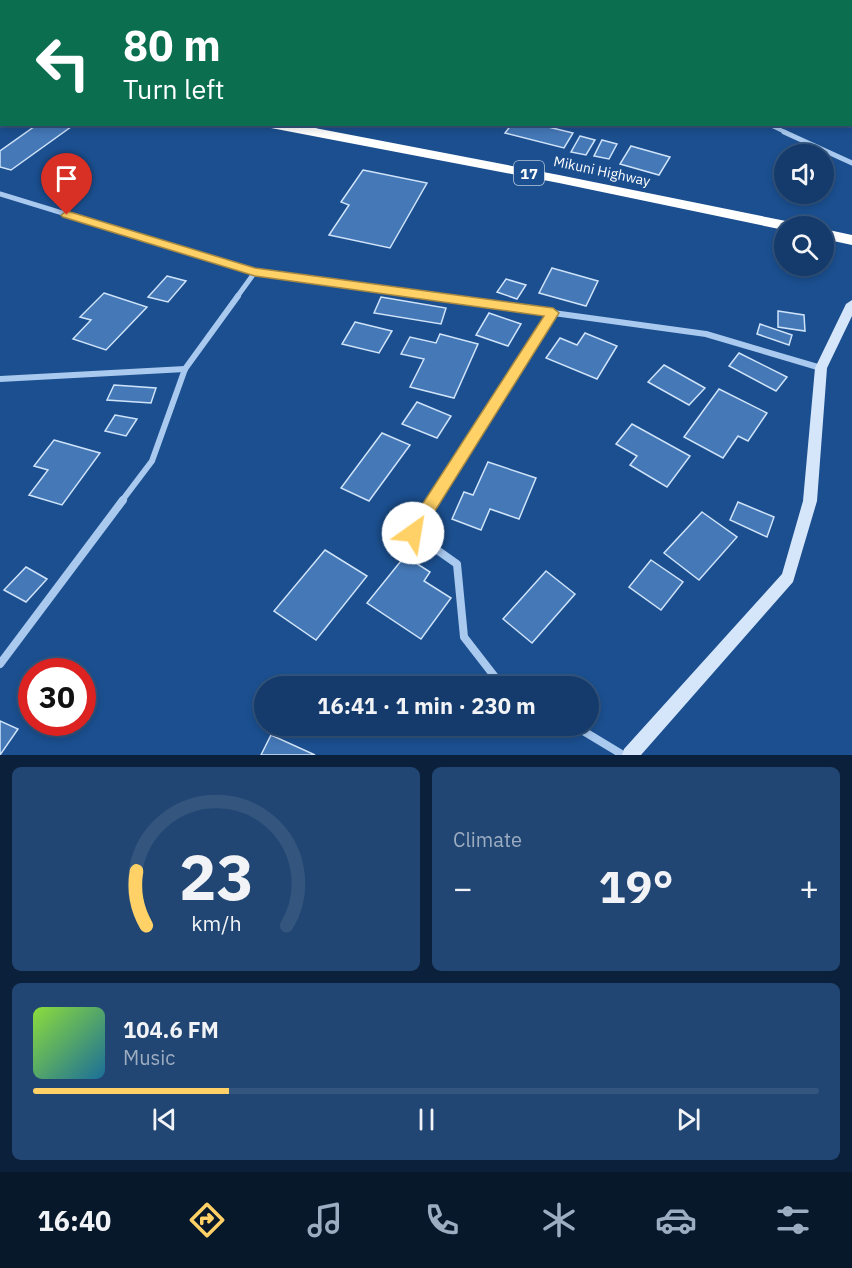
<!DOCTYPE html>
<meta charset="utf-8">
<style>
:root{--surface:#143b6b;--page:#214673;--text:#f1f3f6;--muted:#9dadc1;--line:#33557e;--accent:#ffd166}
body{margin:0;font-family:"IBM Plex Sans",sans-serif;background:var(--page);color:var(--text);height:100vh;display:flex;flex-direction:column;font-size:22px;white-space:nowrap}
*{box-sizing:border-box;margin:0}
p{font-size:20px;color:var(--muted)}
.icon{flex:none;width:33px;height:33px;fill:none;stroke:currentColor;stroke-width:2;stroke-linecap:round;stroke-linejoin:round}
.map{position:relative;height:755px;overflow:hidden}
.details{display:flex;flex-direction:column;gap:12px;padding:12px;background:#0b203b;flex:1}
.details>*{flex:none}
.guide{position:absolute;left:0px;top:0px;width:852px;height:126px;box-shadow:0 3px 9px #0003,0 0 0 2px var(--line);background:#0b6e4f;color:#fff;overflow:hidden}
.tools{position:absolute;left:774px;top:144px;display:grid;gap:12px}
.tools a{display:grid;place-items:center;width:60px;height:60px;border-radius:50%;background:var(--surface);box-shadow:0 3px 9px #0003,0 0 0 2px var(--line);font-size:30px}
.speed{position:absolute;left:18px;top:658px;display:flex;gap:12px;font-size:30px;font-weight:700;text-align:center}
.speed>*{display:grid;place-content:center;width:78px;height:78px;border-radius:50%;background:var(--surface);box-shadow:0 3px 9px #0003,0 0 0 2px var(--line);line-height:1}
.speed .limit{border:9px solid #d22;background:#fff;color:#111}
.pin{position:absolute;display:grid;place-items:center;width:51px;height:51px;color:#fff;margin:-62px -26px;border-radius:50% 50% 50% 0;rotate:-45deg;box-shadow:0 0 6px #0007}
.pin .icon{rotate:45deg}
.me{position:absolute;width:66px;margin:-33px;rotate:32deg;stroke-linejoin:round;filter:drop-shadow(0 0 4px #0008)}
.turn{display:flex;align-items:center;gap:21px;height:126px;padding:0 24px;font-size:27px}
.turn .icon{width:78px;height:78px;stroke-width:2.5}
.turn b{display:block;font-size:42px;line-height:51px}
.big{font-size:45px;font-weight:700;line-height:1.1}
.details .widget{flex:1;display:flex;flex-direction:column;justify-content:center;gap:9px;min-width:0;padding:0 21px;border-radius:9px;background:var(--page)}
.details .dial{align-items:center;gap:0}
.dial svg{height:156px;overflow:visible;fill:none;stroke:var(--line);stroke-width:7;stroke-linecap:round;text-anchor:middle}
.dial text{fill:var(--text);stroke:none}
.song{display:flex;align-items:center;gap:18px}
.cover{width:72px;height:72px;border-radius:9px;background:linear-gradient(135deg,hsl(90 70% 55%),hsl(200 70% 35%))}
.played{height:6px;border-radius:3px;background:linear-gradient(90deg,var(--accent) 25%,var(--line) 25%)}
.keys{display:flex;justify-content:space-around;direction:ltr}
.heat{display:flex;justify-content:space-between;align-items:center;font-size:33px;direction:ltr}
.details .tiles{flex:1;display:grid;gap:12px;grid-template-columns:1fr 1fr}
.widget:last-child{grid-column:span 2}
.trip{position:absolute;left:254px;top:676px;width:345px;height:60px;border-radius:30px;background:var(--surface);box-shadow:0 3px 9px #0003,0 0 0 2px var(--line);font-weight:700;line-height:60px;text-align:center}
.tabs{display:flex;height:96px;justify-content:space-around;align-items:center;background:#08182b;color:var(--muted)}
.tabs .icon{width:42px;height:42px}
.tabs .current{color:var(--accent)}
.tabs b{font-size:27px;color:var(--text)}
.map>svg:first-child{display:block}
.building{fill:#4478b7;stroke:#cfe3fa;stroke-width:1.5}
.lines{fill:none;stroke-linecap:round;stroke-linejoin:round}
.street-far3{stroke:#a9c9ee;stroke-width:4}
.street-far2{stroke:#a9c9ee;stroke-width:5}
.street-far1{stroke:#a9c9ee;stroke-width:6}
.street{stroke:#a9c9ee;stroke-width:8}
.secondary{fill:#d6e6fa;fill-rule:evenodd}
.highway{fill:#fff;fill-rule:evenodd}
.route{fill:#ffd166;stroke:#a68842;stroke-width:1.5}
.labels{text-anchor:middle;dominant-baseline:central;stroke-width:6;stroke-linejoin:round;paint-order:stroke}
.far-street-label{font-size:14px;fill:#fff;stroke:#1b4f8f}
.shield{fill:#1b4f8f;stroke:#bbcadd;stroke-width:1.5}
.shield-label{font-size:15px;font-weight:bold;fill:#fff}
</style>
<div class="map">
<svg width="852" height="755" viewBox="0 0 852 755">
<rect width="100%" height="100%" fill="#1b4f8f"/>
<!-- building -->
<g class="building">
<polygon points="38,124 75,124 11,170 0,167 0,151"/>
<polygon points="512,124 536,124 573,133 564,148 505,133"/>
<polygon points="580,136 595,140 586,155 571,152"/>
<polygon points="602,140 617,144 609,159 594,156"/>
<polygon points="631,146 670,157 659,175 620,164"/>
<polygon points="363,170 427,183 390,248 329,235 349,205 341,202"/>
<polygon points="552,268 598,281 586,306 539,293"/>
<polygon points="167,276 186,281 168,302 148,297"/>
<polygon points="506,279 526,285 517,299 497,292"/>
<polygon points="104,293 147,307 106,350 73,339 91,320 80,317"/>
<polygon points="381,297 446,308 441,324 374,313"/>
<polygon points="778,311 804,315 805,331 778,327"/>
<polygon points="489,313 521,324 508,346 476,335"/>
<polygon points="355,322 392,331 379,353 342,344"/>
<polygon points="760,324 792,335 789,345 757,334"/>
<polygon points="585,333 617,346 597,379 546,358 560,338 577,345"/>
<polygon points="440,334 478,344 454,398 410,387 424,359 401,354 410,337 436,343"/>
<polygon points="739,353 787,377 776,391 729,366"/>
<polygon points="664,365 705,388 689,405 648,382"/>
<polygon points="114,385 156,388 151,403 107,400"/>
<polygon points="719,389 767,413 748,441 738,436 723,458 684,437"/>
<polygon points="417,402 451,416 437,438 402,424"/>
<polygon points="115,415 137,419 126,436 105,431"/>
<polygon points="632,424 690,456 667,487 630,465 637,456 616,444"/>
<polygon points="382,433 410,445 369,501 341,488"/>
<polygon points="54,440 100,453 62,505 29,495 48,470 34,466"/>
<polygon points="488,462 536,478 519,519 490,509 481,530 452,519 464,492 473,495"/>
<polygon points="738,502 774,517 767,537 730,520"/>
<polygon points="702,512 737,537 699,580 664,553"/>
<polygon points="325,550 367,576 316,640 274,611"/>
<polygon points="405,556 430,572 424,581 451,598 421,639 367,603"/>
<polygon points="651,560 683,582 661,610 629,587"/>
<polygon points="26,567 47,579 26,602 4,590"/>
<polygon points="546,571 575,594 532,643 503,619"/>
<polygon points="0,721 18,729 0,755"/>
<polygon points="271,735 315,755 261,755"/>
</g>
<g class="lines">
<!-- street-far3 -->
<g class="street-far3">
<polyline points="445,0 453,2"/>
<polyline points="768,124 787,133"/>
<polyline points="311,132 318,124"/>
</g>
<!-- street-far2 -->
<g class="street-far2">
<polyline points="784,132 852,163"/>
<polyline points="0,194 255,272 440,297"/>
<polyline points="237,297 255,272"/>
</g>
<!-- street-far1 -->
<g class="street-far1">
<polyline points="429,296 706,334 821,368"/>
<polyline points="0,379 185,369"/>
<polyline points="121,502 152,461 185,369 238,296"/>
<polyline points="433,502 553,313"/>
</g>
<!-- street -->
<g class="street">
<polyline points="434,500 413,533 457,564 464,637 495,677 512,687"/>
<polyline points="0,664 123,500"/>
<polyline points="575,726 623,755"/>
</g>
<!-- secondary -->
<polygon class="secondary" points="852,300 852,316 827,368 817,501 793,582 641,755 622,755 624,749 782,574 803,501 815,368 846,304"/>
<!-- highway -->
<g class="highway">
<rect x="0" y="73" width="2" height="8"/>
<polygon points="265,124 294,124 559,175 786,221 794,226 784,226 784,230 559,183 271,128"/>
<polygon points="824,229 852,235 852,245 824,239"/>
</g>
</g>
<!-- route -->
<polygon class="route" points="67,211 255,268 553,308 559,313 418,538 413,540 407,538 405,533 407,528 544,316 255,276 63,217 61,215"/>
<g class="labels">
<!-- far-street labels -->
<g class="far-street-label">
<text transform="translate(602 171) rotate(12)">Mikuni Highway</text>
</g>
<!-- shield labels -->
<rect class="shield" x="514" y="161" width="30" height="24" rx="4.5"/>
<g class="shield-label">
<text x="529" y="173">17</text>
</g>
</g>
</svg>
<div class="tools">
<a><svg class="icon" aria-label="sound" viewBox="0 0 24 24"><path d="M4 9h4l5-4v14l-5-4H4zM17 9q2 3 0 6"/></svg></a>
<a><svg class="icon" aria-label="search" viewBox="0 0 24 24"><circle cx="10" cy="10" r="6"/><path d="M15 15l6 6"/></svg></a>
</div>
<div class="speed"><div class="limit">30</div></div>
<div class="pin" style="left:67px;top:215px;background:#d93025"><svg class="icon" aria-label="arrive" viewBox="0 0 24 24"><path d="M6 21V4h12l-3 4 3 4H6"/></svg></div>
<svg class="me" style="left:413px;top:533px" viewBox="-20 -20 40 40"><circle r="19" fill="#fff"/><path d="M0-13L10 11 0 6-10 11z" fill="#ffd166"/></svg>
<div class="trip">16:41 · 1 min · 230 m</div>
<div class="guide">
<div class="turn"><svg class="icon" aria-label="left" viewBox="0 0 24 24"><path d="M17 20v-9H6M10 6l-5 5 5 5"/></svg><div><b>80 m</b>Turn left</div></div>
</div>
</div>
<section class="details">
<div class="tiles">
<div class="widget dial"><svg viewBox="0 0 100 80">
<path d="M14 69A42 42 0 1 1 86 69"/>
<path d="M14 69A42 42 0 0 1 9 41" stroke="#ffd166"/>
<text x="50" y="56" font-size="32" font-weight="700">23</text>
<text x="50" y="72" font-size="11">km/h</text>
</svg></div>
<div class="widget"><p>Climate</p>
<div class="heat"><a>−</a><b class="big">19°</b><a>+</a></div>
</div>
<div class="widget">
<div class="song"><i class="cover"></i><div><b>104.6 FM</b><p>Music</p></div></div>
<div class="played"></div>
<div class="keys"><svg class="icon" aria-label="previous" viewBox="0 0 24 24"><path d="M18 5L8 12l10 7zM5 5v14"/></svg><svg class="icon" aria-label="pause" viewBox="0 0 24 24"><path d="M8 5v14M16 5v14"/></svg><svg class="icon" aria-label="next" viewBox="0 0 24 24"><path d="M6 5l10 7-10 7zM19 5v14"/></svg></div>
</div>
</div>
</section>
<nav class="tabs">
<b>16:40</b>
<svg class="icon current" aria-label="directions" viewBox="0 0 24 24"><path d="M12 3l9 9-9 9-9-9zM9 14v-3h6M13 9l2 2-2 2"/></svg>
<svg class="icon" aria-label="music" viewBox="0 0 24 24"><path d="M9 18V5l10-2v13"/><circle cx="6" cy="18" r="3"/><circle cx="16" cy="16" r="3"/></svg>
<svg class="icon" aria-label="phone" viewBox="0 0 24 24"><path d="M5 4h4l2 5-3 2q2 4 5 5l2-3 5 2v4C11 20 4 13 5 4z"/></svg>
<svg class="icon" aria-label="climate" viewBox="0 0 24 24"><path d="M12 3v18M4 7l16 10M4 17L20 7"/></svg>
<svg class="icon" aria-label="car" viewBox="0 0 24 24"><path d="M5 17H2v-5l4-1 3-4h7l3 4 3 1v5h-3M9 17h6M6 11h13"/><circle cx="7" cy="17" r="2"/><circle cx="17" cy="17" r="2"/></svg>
<svg class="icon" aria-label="filters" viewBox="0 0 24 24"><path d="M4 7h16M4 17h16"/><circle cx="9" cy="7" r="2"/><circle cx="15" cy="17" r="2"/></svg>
</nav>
